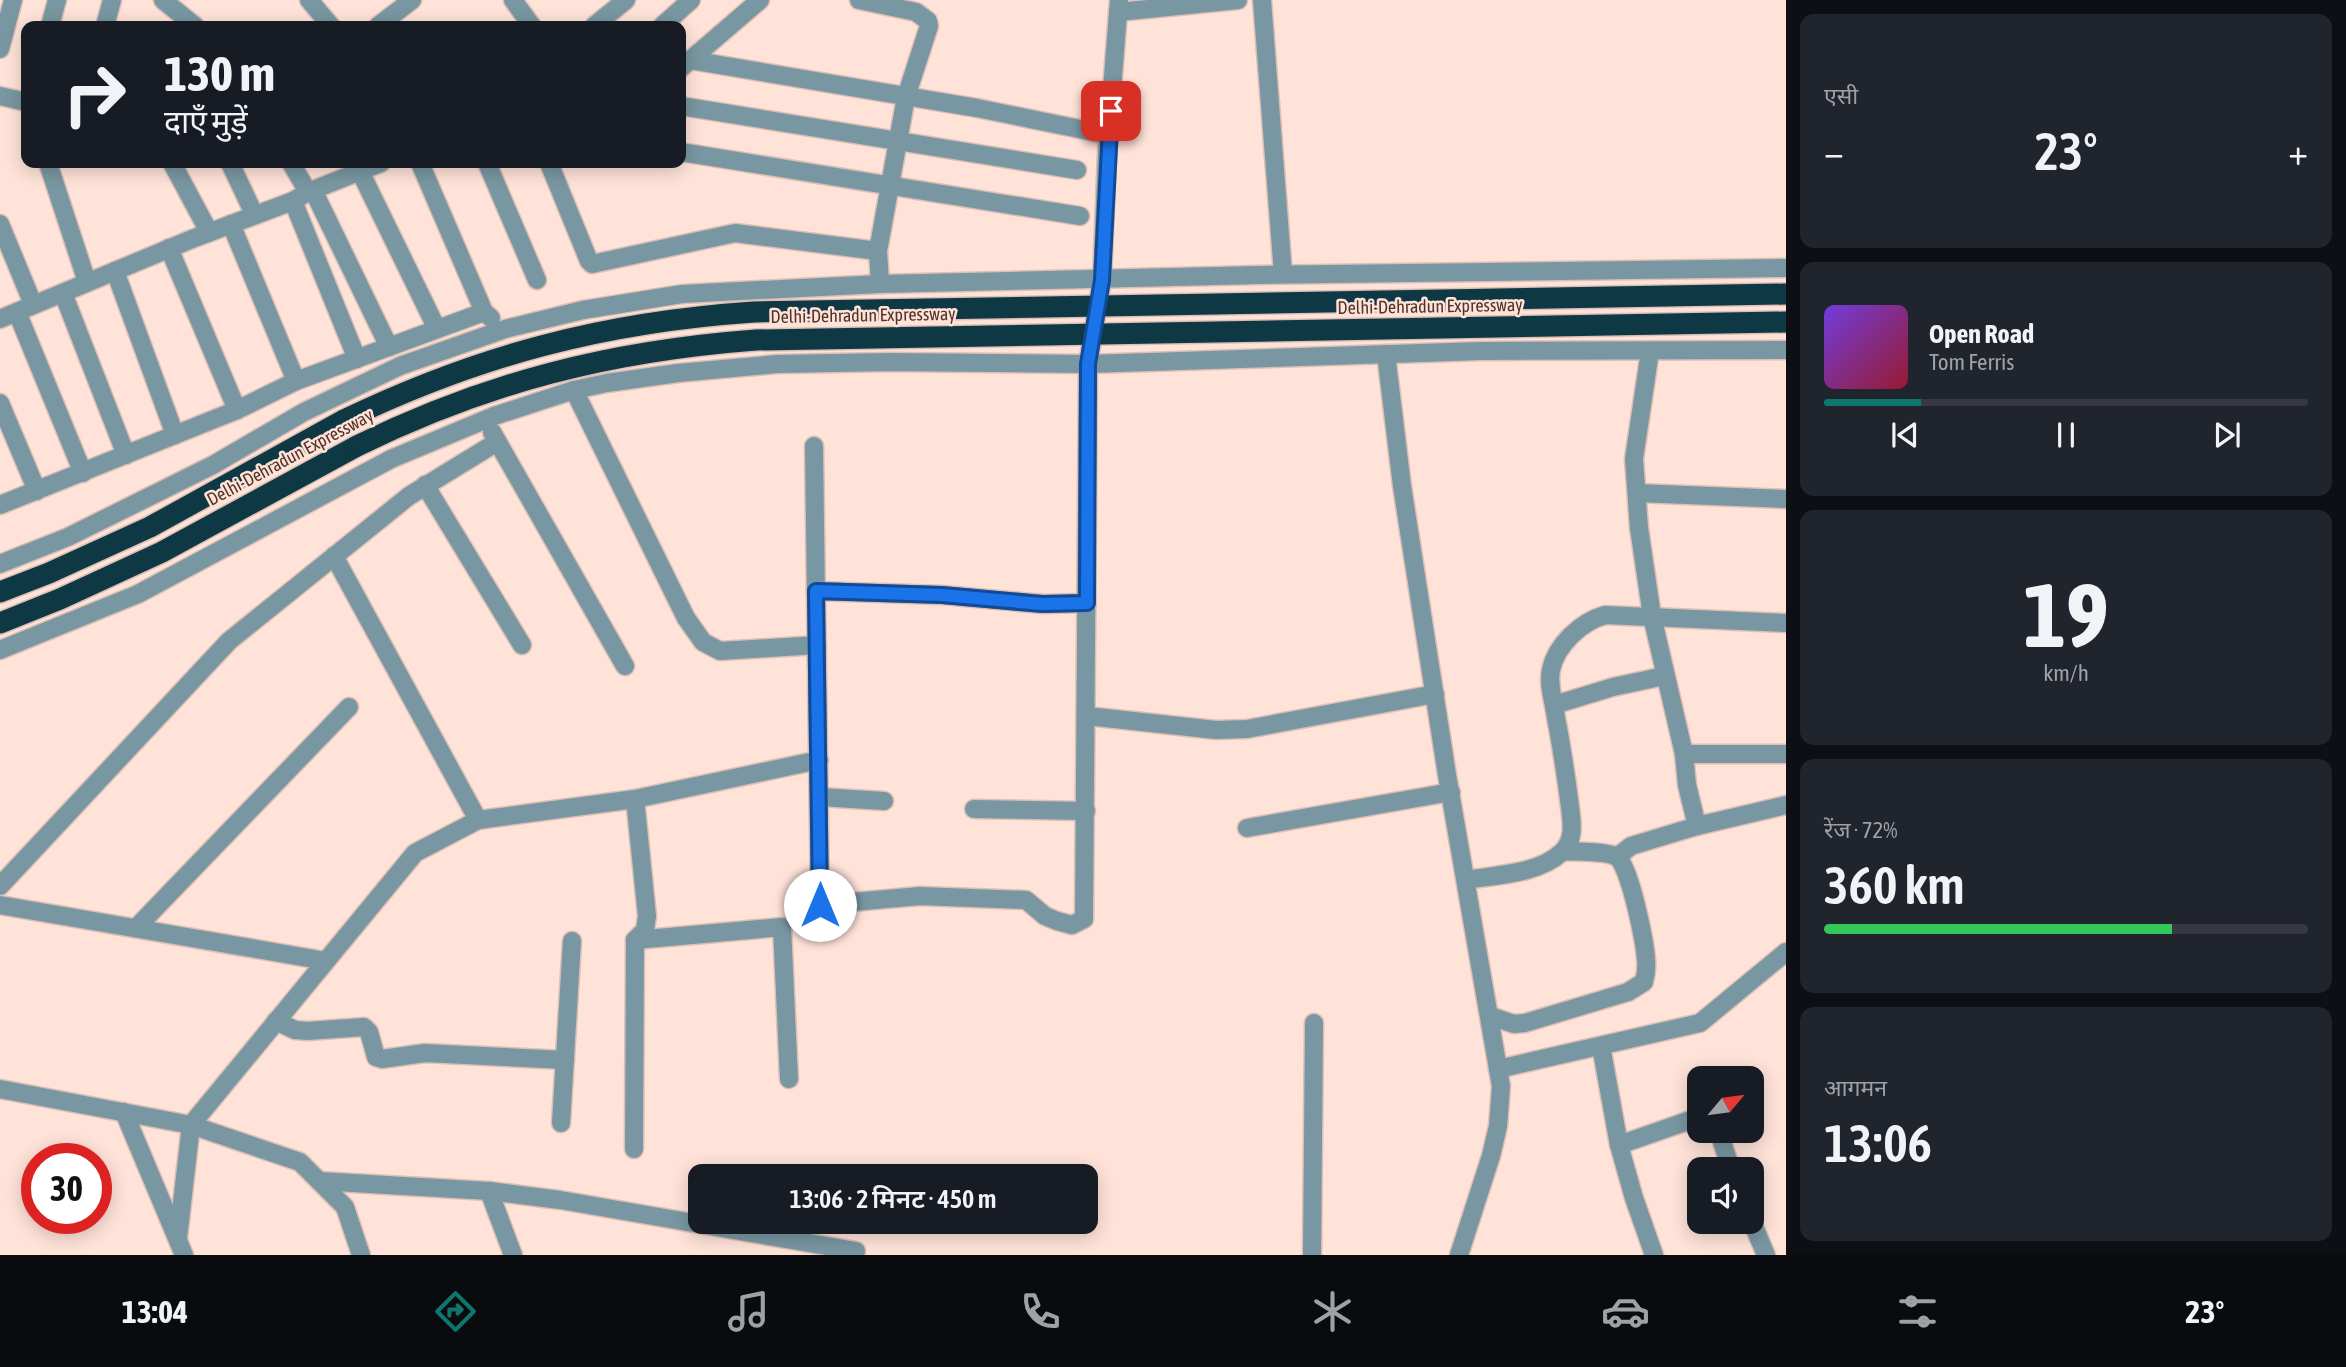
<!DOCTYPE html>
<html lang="hi">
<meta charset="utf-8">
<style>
:root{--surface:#171b24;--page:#20242c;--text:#f1f3f6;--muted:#9ea1a6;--line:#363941;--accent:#0f766e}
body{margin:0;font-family:"Asap Condensed","Noto Sans Devanagari",sans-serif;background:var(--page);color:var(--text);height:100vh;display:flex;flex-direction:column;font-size:26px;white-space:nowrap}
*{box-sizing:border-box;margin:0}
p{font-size:23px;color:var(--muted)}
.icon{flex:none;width:38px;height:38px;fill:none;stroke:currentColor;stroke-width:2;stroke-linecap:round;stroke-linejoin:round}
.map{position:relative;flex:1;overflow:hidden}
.details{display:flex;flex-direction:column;gap:14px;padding:14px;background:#0d0f14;width:560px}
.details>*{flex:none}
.hud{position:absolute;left:21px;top:21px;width:665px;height:147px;border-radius:14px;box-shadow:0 4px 18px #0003;background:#171b24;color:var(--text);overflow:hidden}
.needle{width:46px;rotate:61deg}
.controls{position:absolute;left:1687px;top:1066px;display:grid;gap:14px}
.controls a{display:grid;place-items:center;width:77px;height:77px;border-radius:14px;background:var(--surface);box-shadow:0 4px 18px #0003;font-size:35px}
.speed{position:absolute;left:21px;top:1143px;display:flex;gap:14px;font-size:35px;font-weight:700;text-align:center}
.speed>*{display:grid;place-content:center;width:91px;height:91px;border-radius:50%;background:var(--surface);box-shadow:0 4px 18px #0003;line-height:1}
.speed .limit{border:10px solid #d22;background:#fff;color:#111}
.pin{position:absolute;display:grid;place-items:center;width:60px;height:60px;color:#fff;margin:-30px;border-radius:14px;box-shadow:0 4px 10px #0006}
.me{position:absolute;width:77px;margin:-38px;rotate:0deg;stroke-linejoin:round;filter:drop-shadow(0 0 5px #0008)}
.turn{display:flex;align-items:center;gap:24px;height:147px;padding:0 28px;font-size:32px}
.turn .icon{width:91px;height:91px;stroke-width:2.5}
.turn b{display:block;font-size:49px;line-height:60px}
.big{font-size:52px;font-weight:600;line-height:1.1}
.details .tile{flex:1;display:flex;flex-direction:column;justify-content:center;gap:10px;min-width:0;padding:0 24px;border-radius:14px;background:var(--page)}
.details .dial{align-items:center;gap:0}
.dial b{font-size:91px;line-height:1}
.song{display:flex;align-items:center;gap:21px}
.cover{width:84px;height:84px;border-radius:10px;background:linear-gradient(135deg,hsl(260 70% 55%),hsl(350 70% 35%))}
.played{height:7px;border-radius:4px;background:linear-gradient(90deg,var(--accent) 20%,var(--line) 20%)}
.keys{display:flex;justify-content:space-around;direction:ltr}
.heat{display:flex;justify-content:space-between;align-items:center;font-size:38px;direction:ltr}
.charge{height:10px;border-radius:5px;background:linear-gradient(90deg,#34c759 72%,var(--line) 0)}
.trip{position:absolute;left:688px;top:1164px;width:410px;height:70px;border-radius:14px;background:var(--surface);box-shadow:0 4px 18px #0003;font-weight:600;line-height:70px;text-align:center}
.tab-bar{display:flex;height:112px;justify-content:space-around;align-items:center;background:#090b0e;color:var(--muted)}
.tab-bar .icon{width:49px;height:49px}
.tab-bar .current{color:var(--accent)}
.tab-bar b{font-size:32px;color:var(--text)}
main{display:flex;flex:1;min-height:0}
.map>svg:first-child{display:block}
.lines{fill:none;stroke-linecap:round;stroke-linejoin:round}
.minor-casing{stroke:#dcc0b6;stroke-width:21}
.highway-casing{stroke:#dcc0b6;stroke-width:24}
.minor{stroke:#7997a2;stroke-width:18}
.highway{stroke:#0d3844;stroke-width:21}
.highway-bridge-casing{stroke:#dcc0b6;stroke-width:24;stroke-linecap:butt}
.highway-bridge{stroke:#0d3844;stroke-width:21}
.route-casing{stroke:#114b97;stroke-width:18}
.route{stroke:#1a73e8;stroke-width:12}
.labels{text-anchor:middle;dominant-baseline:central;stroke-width:5;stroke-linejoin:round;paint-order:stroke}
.street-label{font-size:18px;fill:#4f342b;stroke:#ffe3d9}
</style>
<main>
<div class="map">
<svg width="1786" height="1255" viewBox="0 0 1786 1255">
<rect width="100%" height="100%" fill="#ffe3d9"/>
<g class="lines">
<defs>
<g id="minor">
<polyline points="163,0 195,26"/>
<polyline points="309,0 331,26"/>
<polyline points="513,0 532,26"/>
<polyline points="859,0 916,12 928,21 929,26 906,97 878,251 880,284"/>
<polyline points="1262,0 1283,274"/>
<polyline points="1118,12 1238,0"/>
<polyline points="50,26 57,0"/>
<polyline points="105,26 112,0"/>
<polyline points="378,26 412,0"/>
<polyline points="594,26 626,0"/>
<polyline points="662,26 691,0"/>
<polyline points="0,49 13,0"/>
<polyline points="690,60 977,108 1109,135"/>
<polyline points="681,68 760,0"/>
<polyline points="0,96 26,102"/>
<polyline points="681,106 1077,170"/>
<polyline points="681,152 1080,216"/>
<polyline points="48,163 87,282"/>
<polyline points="172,163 209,232"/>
<polyline points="230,163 254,214"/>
<polyline points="291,163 308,192"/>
<polyline points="356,163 437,329"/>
<polyline points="420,163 484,312 491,318"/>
<polyline points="487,163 537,280"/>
<polyline points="549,163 589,261 592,264 735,233 878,251"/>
<polyline points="313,190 389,347"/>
<polyline points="293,201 357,359"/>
<polyline points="0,224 33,304"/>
<polyline points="231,224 296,381"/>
<polyline points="169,248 237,410"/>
<polyline points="115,271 175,435"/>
<polyline points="63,293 126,455"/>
<polyline points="17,312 83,473"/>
<polyline points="0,319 192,239 293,201 308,192 381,163"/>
<polyline points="1650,351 1634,459 1639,528 1652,616 1684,754 1687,785 1697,826"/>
<polyline points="1386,354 1402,486 1447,775 1501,1086 1498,1126 1491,1156 1459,1255"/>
<polyline points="574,390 686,618 703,642 720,651 817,645"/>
<polyline points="0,403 37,491"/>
<polyline points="492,432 625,666"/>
<polyline points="814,446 820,905 920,896 1026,900 1045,916 1057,921 1072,925 1084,919 1088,364 1102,280 1107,153 1119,0"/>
<polyline points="425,485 522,645"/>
<polyline points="1637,493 1786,499"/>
<polyline points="0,505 237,410 296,381 484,312"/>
<polyline points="334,556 478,820"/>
<polyline points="0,564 68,537 213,465 304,412 400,366 505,329 583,310 682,294 880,284 1258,275 1786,268"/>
<polyline points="816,591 942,595 1043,604 1087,603"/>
<polyline points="0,650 138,594 391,459 494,416 574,390 607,383 678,373 777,364 891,362 1088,364 1481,351 1786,350"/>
<polyline points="1554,705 1613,687 1655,678"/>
<polyline points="1087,716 1216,730 1247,729 1435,694"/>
<polyline points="1684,754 1786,754"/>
<polyline points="820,797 884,801"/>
<polyline points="635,799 819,760"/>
<polyline points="974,809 1086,811"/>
<polyline points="1247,828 1451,792"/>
<polyline points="1617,857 1631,846 1697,826 1786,805"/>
<path d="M1466 880C1496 875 1539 874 1562 852 1575 840 1572 823 1570 807 1566 775 1561 743 1555 712 1553 698 1548 684 1551 670 1556 645 1581 622 1605 615L1786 623"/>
<polyline points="0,886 229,641 409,496 497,442"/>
<polyline points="0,905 326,961"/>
<polyline points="136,928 349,707"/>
<polyline points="635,940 782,927 789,1079"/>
<path d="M1490 1016 1514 1024 1525 1023 1628 992 1644 982C1646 974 1647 968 1646 960 1645 943 1630 866 1617 857 1608 851 1576 852 1564 851"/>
<polyline points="276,1021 295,1030 307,1031 364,1027 369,1032 376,1057 382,1059 425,1053 565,1060"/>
<polyline points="1601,1046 1619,1145 1634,1198 1654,1255"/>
<polyline points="1498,1069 1700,1023 1786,952"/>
<polyline points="0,1089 191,1125 300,1162 345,1207 361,1255"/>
<polyline points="124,1112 184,1255"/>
<polyline points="561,1123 572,941"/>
<polyline points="1718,1130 1731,1169"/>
<polyline points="1619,1145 1699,1117"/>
<polyline points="319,1181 489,1191 513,1255"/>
<polyline points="489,1191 560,1200 856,1251 855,1255"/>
<polyline points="1752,1222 1766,1255"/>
<polyline points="178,1238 191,1125 415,853 478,820 635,799 647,916 645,930 635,940 634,1149"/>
<polyline points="1312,1255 1314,1023"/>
</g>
<g id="highway">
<polyline points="0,592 49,573 150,527 344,420"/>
<polyline points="0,623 60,599 162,552 357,446"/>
</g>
</defs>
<!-- minor casing -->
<use href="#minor" class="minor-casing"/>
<!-- highway casing -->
<use href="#highway" class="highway-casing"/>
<!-- minor -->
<use href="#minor" class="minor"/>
<!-- highway -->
<use href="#highway" class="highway"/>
<defs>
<g id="highway-bridge">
<path d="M344 420C479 355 605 322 754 312L1786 294"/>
<path d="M357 446C488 382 610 351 756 340L1786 322"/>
</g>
</defs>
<!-- highway-bridge casing -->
<use href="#highway-bridge" class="highway-bridge-casing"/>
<!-- highway-bridge -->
<use href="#highway-bridge" class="highway-bridge"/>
</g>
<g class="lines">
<defs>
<polyline id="route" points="820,905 816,591 942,595 1042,604 1087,603 1088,364 1102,280 1111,111"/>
</defs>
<!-- route casing -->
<use href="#route" class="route-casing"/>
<!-- route -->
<use href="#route" class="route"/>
</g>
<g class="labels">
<!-- street labels -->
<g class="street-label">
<text transform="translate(1430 306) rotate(-1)">Delhi-Dehradun Expressway</text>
<text transform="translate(863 315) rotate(-1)">Delhi-Dehradun Expressway</text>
<text transform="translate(290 457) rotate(-28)">Delhi-Dehradun Expressway</text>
</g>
</g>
</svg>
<div class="controls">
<a><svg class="needle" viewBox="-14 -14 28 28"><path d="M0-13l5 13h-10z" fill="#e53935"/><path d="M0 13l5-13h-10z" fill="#9ea1a6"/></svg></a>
<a><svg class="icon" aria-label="sound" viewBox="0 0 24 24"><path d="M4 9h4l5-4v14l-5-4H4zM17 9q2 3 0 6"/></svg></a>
</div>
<div class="speed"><div class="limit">30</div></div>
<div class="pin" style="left:1111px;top:111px;background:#d93025"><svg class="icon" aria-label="arrive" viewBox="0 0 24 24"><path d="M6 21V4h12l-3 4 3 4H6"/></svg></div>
<svg class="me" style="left:820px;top:905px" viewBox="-20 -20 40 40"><circle r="19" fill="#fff"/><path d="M0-13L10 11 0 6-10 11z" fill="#1a73e8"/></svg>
<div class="trip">13:06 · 2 मिनट · 450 m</div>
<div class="hud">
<div class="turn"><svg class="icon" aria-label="right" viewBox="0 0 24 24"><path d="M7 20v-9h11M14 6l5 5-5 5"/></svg><div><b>130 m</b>दाएँ मुड़ें</div></div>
</div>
</div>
<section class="details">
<div class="tile"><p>एसी</p>
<div class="heat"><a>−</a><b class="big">23°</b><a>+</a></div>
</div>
<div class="tile">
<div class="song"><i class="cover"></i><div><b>Open Road</b><p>Tom Ferris</p></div></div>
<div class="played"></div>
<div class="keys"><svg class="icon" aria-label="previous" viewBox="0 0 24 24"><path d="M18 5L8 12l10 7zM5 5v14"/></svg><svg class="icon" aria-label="pause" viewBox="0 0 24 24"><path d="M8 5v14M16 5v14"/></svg><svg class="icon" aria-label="next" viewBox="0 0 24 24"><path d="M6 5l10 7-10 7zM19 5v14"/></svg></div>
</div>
<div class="tile dial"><b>19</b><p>km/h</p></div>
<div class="tile"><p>रेंज · 72%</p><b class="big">360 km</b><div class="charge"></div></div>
<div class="tile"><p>आगमन</p><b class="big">13:06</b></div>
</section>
</main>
<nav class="tab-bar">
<b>13:04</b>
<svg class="icon current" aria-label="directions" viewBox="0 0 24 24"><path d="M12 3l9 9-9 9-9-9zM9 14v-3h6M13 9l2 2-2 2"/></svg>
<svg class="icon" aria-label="music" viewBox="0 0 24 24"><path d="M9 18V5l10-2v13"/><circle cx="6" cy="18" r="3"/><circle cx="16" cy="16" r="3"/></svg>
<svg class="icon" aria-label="phone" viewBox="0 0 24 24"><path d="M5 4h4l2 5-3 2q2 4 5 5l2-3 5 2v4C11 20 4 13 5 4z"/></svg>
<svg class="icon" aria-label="climate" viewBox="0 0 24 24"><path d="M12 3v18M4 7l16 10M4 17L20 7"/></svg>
<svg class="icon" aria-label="car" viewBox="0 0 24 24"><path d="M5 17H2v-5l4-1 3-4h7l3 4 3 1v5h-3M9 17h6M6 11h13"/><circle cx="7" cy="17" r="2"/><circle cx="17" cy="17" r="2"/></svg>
<svg class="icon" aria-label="filters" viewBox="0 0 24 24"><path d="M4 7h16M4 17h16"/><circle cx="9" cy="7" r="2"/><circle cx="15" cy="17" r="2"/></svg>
<b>23°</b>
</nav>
